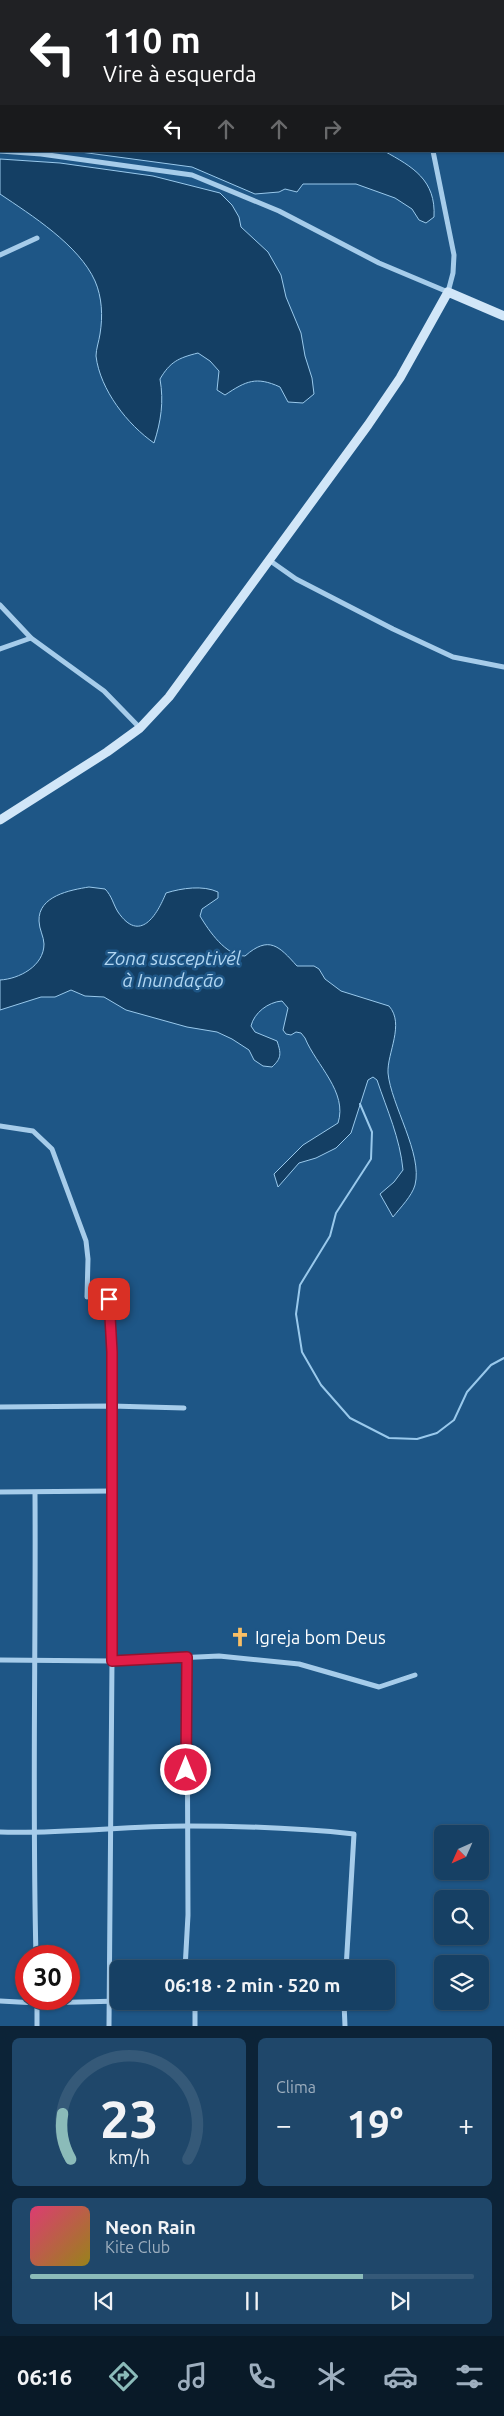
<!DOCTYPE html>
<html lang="pt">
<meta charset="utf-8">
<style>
:root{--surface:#164064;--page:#1f476a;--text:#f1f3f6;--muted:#9eafbf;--line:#355978;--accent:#8bbbb9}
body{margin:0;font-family:Ubuntu,sans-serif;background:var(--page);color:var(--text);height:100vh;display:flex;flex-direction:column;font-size:19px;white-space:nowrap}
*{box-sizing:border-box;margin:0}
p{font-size:16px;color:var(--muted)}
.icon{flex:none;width:28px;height:28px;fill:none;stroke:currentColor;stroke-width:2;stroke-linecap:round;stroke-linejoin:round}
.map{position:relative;height:2026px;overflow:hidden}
.drawer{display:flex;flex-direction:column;gap:12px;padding:12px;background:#0c2337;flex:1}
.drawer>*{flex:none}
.hud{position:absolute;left:0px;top:0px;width:505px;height:152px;box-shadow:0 1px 4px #0004,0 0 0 1px var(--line);background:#202124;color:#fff;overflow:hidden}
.needle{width:32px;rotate:225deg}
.controls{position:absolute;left:434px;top:1825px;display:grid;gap:10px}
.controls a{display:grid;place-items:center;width:55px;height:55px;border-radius:8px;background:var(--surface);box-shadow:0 1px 4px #0004,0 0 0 1px var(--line);font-size:25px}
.speed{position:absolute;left:15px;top:1945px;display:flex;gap:10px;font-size:25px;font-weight:700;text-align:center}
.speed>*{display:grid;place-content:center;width:65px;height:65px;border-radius:50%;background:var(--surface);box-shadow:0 1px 4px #0004,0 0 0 1px var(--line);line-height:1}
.speed .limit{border:8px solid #d22;background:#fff;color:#111}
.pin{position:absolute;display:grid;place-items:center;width:42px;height:42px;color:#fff;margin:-21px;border-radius:10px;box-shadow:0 2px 8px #0006}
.me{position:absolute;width:55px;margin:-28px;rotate:0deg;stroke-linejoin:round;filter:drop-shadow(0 0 4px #0008)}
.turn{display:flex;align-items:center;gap:18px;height:105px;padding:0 20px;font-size:22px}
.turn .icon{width:65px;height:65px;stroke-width:2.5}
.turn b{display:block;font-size:35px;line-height:42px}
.lanes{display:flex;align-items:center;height:48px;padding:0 20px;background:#0003;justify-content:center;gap:25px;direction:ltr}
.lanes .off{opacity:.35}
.big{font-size:38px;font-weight:700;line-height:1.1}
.drawer .widget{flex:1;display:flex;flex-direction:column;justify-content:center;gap:8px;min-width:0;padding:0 18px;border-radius:8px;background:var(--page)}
.drawer .dial{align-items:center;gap:0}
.dial svg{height:130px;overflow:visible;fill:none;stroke:var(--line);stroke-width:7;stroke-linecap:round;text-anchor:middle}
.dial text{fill:var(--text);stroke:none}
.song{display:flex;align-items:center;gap:15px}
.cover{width:60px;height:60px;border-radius:8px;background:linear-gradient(135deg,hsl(340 70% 55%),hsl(50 70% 35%))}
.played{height:5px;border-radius:2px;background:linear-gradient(90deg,var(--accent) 75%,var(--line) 75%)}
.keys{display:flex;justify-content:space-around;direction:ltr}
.heat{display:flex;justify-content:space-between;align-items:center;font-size:28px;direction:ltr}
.drawer .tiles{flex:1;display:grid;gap:12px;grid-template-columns:1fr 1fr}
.widget:last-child{grid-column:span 2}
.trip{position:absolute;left:110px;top:1960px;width:285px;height:50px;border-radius:8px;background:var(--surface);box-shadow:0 1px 4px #0004,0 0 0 1px var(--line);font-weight:700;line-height:50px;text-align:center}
.menu{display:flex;height:80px;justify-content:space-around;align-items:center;background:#091a28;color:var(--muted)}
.menu .icon{width:35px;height:35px}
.menu .current{color:var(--accent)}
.menu b{font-size:22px;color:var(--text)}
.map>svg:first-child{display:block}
.water{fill:#143f64;stroke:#99c9ec}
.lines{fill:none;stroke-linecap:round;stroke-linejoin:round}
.stream{stroke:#99c9ec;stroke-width:2}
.street{stroke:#a6ccea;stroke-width:5}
.secondary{stroke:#d1e6f8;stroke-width:9}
.route-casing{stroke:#92132f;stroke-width:12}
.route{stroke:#e11d48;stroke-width:9}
.labels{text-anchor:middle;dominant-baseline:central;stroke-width:5;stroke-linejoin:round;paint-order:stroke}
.poi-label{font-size:18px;fill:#fff;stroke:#1e5686;text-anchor:start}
.water-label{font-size:19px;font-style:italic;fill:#b1d6f2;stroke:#1e5686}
</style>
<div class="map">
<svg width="504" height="2026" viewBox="0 0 504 2026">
<rect width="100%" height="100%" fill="#1e5686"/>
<!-- water -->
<g class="water">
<polygon points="0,0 149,0 152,1 1,1 1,141"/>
<path d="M73 151H384C413 167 436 180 434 217L426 223 419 220 412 209 395 198 356 184H303L297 192 285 189 279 192 255 194 192 167Z"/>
<path d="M0 159 60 163 153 176 220 193 232 205 239 217 241 227 268 252 281 275 286 297 301 333 305 356 312 378 314 394 303 403 288 402 280 387C256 376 246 381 225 395L217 390 219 371 210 361 198 353C178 358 170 362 160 379 164 402 161 421 154 443 128 425 100 390 96 356 96 349 99 341 100 334 103 316 102 297 95 281 79 245 31 215 0 194Z"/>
<path d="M89 887 105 889C112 896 113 904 118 912 140 944 157 915 166 893 182 888 203 885 218 892V898L202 909 200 916C209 931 226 956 245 956 269 935 279 946 297 966H314L319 969 325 979 341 991 389 1006C405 1024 387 1053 388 1073 391 1105 423 1154 415 1185 412 1196 400 1208 393 1217L380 1194 394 1182 403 1170C400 1138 387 1110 377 1080L373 1077 368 1080 351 1133 336 1148 316 1158 299 1163 278 1187 274 1174 303 1145 338 1123C348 1092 316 1065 305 1038L301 1033 296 1032 291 1035 286 1034 283 1030 288 1008 282 1001C268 1002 254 1013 251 1026L255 1032 277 1041C281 1053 282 1058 272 1067L263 1066 254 1060 249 1050 232 1039 217 1032 187 1027 126 1010 104 997 85 996 71 990 55 997H41L0 1010V980C19 979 44 966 44 944 44 937 39 929 39 921 38 896 70 890 89 887Z"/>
</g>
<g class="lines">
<!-- stream -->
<polyline class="stream" points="360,1104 372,1132 371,1159 336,1213 330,1236 300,1285 296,1314 302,1352 321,1385 350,1418 389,1438 417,1439 437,1433 454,1420 467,1392 491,1365 504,1358"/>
<!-- street -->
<g class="street">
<polyline points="402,0 402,1"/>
<polyline points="0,151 41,154 192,175 279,211 379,263 448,292 453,273 454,255 433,151"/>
<polyline points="0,255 37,238"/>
<polyline points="269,560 296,579 393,629 453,657 504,667"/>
<polyline points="0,605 31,638 104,691 140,728"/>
<polyline points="0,649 31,638"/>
<polyline points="0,1126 33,1131 52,1149 86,1241 88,1259 87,1297"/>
<polyline points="0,1407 111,1406 184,1408"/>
<polyline points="0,1492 112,1491"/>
<path d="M35 1493C36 1647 32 1802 36 1956"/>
<polyline points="0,1660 112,1661 219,1656 299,1664 379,1687 415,1675"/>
<path d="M0 1832C62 1834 124 1826 187 1826 242 1826 299 1828 354 1834L346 1969"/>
<polyline points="185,1969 188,1915 187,1657"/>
<polyline points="0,2001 37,2003 121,2001"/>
<polyline points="195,2001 195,2026"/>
<polyline points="253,2001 344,2003"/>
<polyline points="344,2002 345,2026"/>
<polyline points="37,2026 37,1999"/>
<polyline points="109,2026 112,1661 112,1352 109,1299"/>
</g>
<!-- secondary -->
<polyline class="secondary" points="0,820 107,752 140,728 169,697 368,425 400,378 448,292 504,316"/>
</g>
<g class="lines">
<defs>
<polyline id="route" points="109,1299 112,1352 112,1661 187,1657 186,1770"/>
</defs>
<!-- route casing -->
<use href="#route" class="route-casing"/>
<!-- route -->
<use href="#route" class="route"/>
</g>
<!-- icons -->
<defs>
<symbol id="church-bare" viewBox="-9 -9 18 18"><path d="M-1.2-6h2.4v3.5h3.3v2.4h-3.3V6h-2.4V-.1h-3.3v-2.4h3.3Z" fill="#fabf65" stroke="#1e5686" stroke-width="2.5" paint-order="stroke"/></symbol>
</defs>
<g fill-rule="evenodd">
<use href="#church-bare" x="226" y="1623" width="28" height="28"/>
</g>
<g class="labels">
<!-- poi labels -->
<g class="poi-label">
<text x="255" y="1637">Igreja bom Deus</text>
</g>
<!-- water labels -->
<g class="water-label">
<text x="173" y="958">Zona susceptivél<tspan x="173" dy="22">à Inundação</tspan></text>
</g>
</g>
</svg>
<div class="controls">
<a><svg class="needle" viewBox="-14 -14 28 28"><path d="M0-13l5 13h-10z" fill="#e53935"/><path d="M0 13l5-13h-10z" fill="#9eafbf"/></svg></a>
<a><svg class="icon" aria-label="search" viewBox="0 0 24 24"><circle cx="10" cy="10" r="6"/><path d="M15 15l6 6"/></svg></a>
<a><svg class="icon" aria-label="layers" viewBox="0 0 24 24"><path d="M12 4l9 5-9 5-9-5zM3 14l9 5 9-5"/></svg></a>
</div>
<div class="speed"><div class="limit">30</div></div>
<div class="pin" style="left:109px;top:1299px;background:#d93025"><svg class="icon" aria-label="arrive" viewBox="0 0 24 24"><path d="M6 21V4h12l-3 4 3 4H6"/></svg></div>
<svg class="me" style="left:186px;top:1770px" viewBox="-20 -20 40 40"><circle r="17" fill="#e11d48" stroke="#fff" stroke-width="3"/><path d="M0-11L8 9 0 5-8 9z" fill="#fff"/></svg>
<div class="trip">06:18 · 2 min · 520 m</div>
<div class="hud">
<div class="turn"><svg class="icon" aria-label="left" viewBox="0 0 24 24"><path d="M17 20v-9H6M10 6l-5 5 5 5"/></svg><div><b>110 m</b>Vire à esquerda</div></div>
<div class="lanes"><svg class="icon" aria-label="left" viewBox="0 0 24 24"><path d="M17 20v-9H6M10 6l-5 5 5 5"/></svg><svg class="icon off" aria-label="ahead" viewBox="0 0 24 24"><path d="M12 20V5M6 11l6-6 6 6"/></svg><svg class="icon off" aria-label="ahead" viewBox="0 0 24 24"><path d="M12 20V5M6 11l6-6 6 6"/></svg><svg class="icon off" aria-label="right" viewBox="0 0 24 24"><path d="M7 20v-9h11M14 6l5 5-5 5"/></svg></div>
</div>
</div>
<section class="drawer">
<div class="tiles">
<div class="widget dial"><svg viewBox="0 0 100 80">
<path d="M14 69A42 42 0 1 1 86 69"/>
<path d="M14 69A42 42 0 0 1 9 41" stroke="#8bbbb9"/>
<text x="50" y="56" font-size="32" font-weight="700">23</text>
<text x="50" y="72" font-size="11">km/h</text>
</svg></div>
<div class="widget"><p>Clima</p>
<div class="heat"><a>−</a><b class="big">19°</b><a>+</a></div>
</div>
<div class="widget">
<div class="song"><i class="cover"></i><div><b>Neon Rain</b><p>Kite Club</p></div></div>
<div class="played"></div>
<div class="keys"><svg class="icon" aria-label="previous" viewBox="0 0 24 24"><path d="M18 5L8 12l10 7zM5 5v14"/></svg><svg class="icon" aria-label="pause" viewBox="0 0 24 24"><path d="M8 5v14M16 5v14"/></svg><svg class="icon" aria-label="next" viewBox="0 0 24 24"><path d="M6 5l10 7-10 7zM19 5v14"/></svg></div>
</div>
</div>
</section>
<nav class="menu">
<b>06:16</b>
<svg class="icon current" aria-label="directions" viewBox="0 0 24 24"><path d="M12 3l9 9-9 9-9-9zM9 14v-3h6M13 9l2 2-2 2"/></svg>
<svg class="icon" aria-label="music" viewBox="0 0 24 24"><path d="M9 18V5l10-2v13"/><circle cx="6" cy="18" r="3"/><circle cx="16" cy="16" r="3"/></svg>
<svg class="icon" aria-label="phone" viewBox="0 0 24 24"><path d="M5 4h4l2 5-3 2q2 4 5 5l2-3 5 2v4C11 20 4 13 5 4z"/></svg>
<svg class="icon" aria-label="climate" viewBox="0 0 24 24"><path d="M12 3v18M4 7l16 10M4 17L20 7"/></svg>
<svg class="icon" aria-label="car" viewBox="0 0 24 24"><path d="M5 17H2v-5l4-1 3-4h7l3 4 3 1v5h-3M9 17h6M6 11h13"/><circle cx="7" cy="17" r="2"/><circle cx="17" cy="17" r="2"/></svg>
<svg class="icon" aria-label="filters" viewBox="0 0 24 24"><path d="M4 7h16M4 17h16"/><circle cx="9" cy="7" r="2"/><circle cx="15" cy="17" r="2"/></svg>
</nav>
